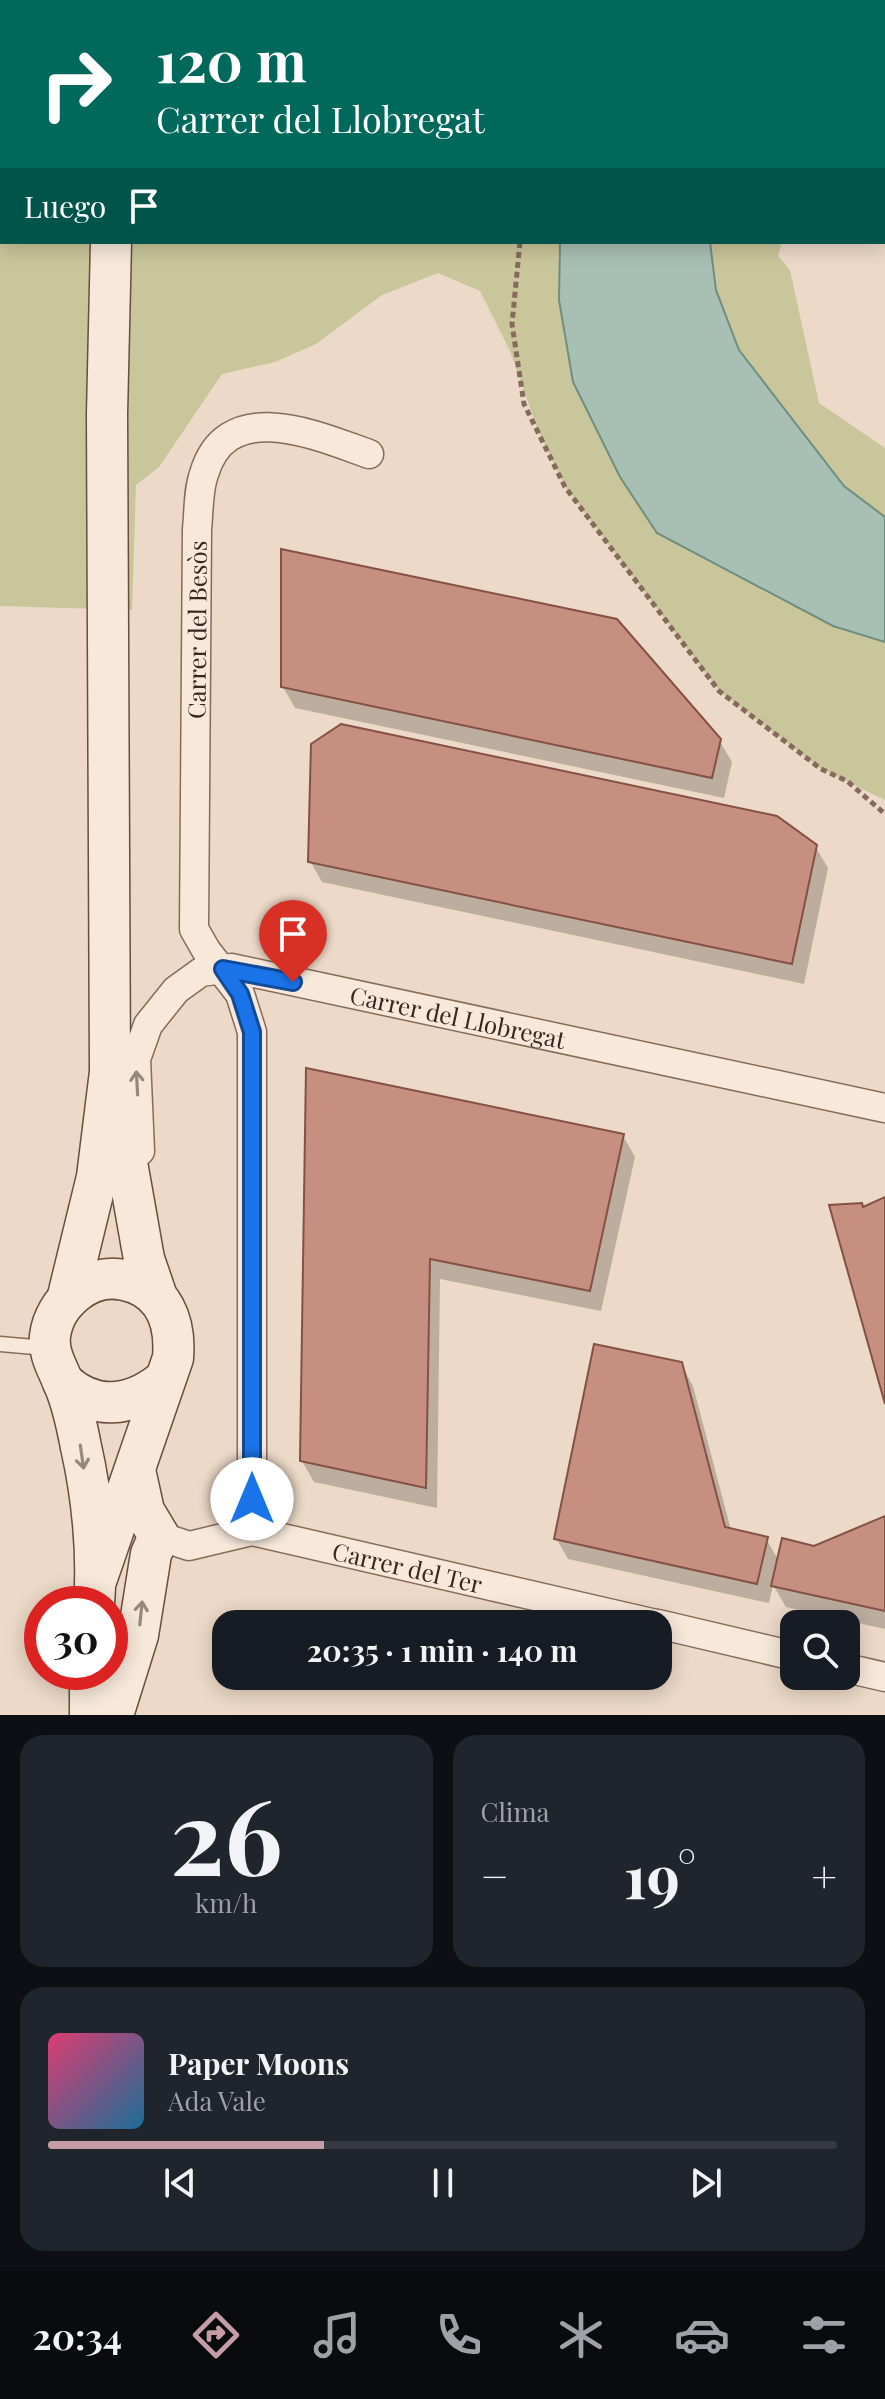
<!DOCTYPE html>
<html lang="es">
<meta charset="utf-8">
<style>
:root{--surface:#171b24;--page:#20242c;--text:#f1f3f6;--muted:#9ea1a6;--line:#363941;--accent:#c69ca6}
body{margin:0;font-family:"Playfair Display",serif;background:var(--page);color:var(--text);height:100vh;display:flex;flex-direction:column;font-size:30px;white-space:nowrap}
*{box-sizing:border-box;margin:0}
p{font-size:26px;color:var(--muted)}
.icon{flex:none;width:44px;height:44px;fill:none;stroke:currentColor;stroke-width:2;stroke-linecap:round;stroke-linejoin:round}
.map{position:relative;height:1715px;overflow:hidden}
.panel{display:flex;flex-direction:column;gap:20px;padding:20px;background:#0d0f14;flex:1}
.panel>*{flex:none}
.banner{position:absolute;left:0px;top:0px;width:886px;height:244px;box-shadow:0 4px 20px #0003;background:#00695c;color:#fff;overflow:hidden}
.tools{position:absolute;left:780px;top:1610px;display:grid;gap:16px}
.tools a{display:grid;place-items:center;width:80px;height:80px;border-radius:16px;background:var(--surface);box-shadow:0 4px 20px #0003;font-size:40px}
.speed{position:absolute;left:24px;top:1586px;display:flex;gap:16px;font-size:40px;font-weight:700;text-align:center}
.speed>*{display:grid;place-content:center;width:104px;height:104px;border-radius:50%;background:var(--surface);box-shadow:0 4px 20px #0003;line-height:1}
.speed .limit{border:12px solid #d22;background:#fff;color:#111}
.pin{position:absolute;display:grid;place-items:center;width:68px;height:68px;color:#fff;margin:-82px -34px;border-radius:50% 50% 50% 0;rotate:-45deg;box-shadow:0 0 8px #0007}
.pin .icon{rotate:45deg}
.me{position:absolute;width:88px;margin:-44px;rotate:0deg;stroke-linejoin:round;filter:drop-shadow(0 0 6px #0008)}
.turn{display:flex;align-items:center;gap:28px;height:168px;padding:0 24px;font-size:36px}
.turn .icon{width:104px;height:104px;stroke-width:2.5}
.turn b{display:block;font-size:56px;line-height:68px}
.then{display:flex;align-items:center;height:76px;padding:0 24px;background:#0003;gap:16px;font-size:30px}
.big{font-size:60px;font-weight:700;line-height:1.1}
.panel .widget{flex:1;display:flex;flex-direction:column;justify-content:center;gap:12px;min-width:0;padding:0 28px;border-radius:24px;background:var(--page)}
.panel .dial{align-items:center;gap:0}
.dial b{font-size:104px;line-height:1}
.song{display:flex;align-items:center;gap:24px}
.cover{width:96px;height:96px;border-radius:12px;background:linear-gradient(135deg,hsl(340 70% 55%),hsl(200 70% 35%))}
.played{height:8px;border-radius:4px;background:linear-gradient(90deg,var(--accent) 35%,var(--line) 35%)}
.keys{display:flex;justify-content:space-around;direction:ltr}
.heat{display:flex;justify-content:space-between;align-items:center;font-size:44px;direction:ltr}
.panel .tiles{flex:1;display:grid;gap:20px;grid-template-columns:1fr 1fr}
.widget:last-child{grid-column:span 2}
.trip{position:absolute;left:212px;top:1610px;width:460px;height:80px;border-radius:24px;background:var(--surface);box-shadow:0 4px 20px #0003;font-weight:700;line-height:80px;text-align:center}
.tab-bar{display:flex;height:128px;justify-content:space-around;align-items:center;background:#090b0e;color:var(--muted)}
.tab-bar .icon{width:56px;height:56px}
.tab-bar .current{color:var(--accent)}
.tab-bar b{font-size:36px;color:var(--text)}
.map>svg:first-child{display:block}
.green{fill:#c9c69b}
.water{fill:#a8c0b4;stroke:#6f8e80;stroke-width:2}
.shadow{fill:#0003}
.building{fill:#c78f7f;stroke:#845145;stroke-width:2}
.lines{fill:none;stroke-linecap:round;stroke-linejoin:round}
.service-casing{stroke:#866b5d;stroke-width:17}
.minor-casing{stroke:#866b5d;stroke-width:31}
.secondary-casing{stroke:#684d40;stroke-width:43}
.path{stroke:#866b5d;stroke-width:5;stroke-dasharray:6 4;stroke-linecap:butt}
.service{stroke:#f7e8da;stroke-width:14}
.minor{stroke:#f7e8da;stroke-width:28}
.secondary{stroke:#f7e8da;stroke-width:40}
.oneway{stroke:#97887d}
.route-casing{stroke:#114b97;stroke-width:20}
.route{stroke:#1a73e8;stroke-width:14}
.labels{text-anchor:middle;dominant-baseline:central;stroke-width:8;stroke-linejoin:round;paint-order:stroke}
.street-label{font-size:24px;fill:#372720;stroke:#f4e5d6}
</style>
<div class="map">
<svg width="885" height="1715" viewBox="0 0 885 1715">
<rect width="100%" height="100%" fill="#ecd9c7"/>
<!-- green -->
<g class="green">
<polygon points="0,0 610,0 2,2 2,242 560,242 558,258 657,533 833,626 885,642 885,800 821,769 719,691 565,487 539,433 510,351 480,291 438,273 382,295 316,344 275,362 222,374 159,467 136,485 132,610 0,606"/>
<polygon points="710,242 782,242 778,256 790,270 819,403 885,448 885,517 844,486 739,350 716,290"/>
</g>
<!-- water -->
<polygon class="water" points="560,242 710,242 716,290 739,350 844,486 885,517 885,642 833,626 657,533 620,477 573,382 559,300"/>
<!-- shadow -->
<g class="shadow">
<polygon points="283,687 719,740 732,762 724,798 295,708"/>
<polygon points="815,846 828,868 804,984 322,882 310,861"/>
<polygon points="308,1071 623,1136 635,1157 601,1311 440,1279 437,1508 314,1482 302,1461"/>
<polygon points="681,1364 693,1386 731,1530 766,1539 779,1561 885,1519 885,1629 786,1607 773,1585 769,1603 568,1559 556,1538"/>
</g>
<!-- building -->
<g class="building">
<polygon points="281,549 617,619 721,739 712,778 281,687"/>
<polygon points="341,724 777,816 817,845 792,964 308,862 311,744"/>
<polygon points="306,1068 624,1134 590,1291 430,1259 426,1488 300,1461"/>
<polygon points="885,1197 885,1404 829,1205 862,1203 863,1207"/>
<polygon points="594,1344 682,1362 725,1527 768,1537 757,1584 554,1539"/>
<polygon points="885,1516 885,1611 771,1586 782,1538 814,1546"/>
</g>
<g class="lines">
<defs>
<g id="service">
<polyline points="0,61 2,62"/>
<polyline points="0,1344 46,1348"/>
</g>
<g id="minor">
<path id="s1" d="M140 1151 136 1059 148 1025 176 990 201 972 231 968 885 1108"/>
<path id="s2" d="M252 1531V1032L240 994 206 950 194 929 197 529C199 511 198 490 204 474 227 395 318 436 369 454"/>
<path id="s3" d="M159 1536 189 1546 252 1531 656 1624"/>
<polyline points="658,1624 794,1656"/>
<polyline points="846,1668 885,1677"/>
</g>
<g id="secondary">
<polyline points="152,2 153,0"/>
<polyline points="117,1106 144,1259 157,1297"/>
<polyline points="67,1300 97,1177 110,1072 107,414 111,242"/>
<path d="M63 1382C94 1411 130 1407 162 1382"/>
<path d="M94 1604C98 1554 92 1495 81 1447 77 1426 72 1401 63 1382 57 1367 48 1353 50 1336 54 1302 89 1272 124 1280 164 1288 176 1322 173 1358L96 1581"/>
<polyline points="90,1715 90,1672"/>
<polyline points="113,1715 138,1635 151,1554 159,1536 144,1511 135,1470"/>
</g>
</defs>
<!-- service casing -->
<use href="#service" class="service-casing"/>
<!-- minor casing -->
<use href="#minor" class="minor-casing"/>
<!-- secondary casing -->
<use href="#secondary" class="secondary-casing"/>
<!-- path -->
<g class="path">
<polyline points="587,2 588,0"/>
<polyline points="520,242 512,324 524,404 565,487 719,691 821,769 847,781 885,814"/>
</g>
<!-- service -->
<use href="#service" class="service"/>
<!-- minor -->
<use href="#minor" class="minor"/>
<!-- secondary -->
<use href="#secondary" class="secondary"/>
</g>
<!-- one-way arrows -->
<defs><path id="oneway-shaft" d="M-6 0H5M1.5-3L5.5 0L1.5 3" fill="none" stroke-width="1.6" stroke-linecap="round" stroke-linejoin="round" transform="scale(2)"/></defs>
<g class="oneway">
<use href="#oneway-shaft" transform="translate(137 1083) rotate(-93)"/>
<use href="#oneway-shaft" transform="translate(82 1457) rotate(82)"/>
<use href="#oneway-shaft" transform="translate(141 1613) rotate(-84)"/>
</g>
<g class="lines">
<defs>
<polyline id="route" points="252,1499 252,1032 240,994 223,969 293,982"/>
</defs>
<!-- route casing -->
<use href="#route" class="route-casing"/>
<!-- route -->
<use href="#route" class="route"/>
</g>
<g class="labels">
<!-- street labels -->
<g class="street-label">
<text stroke="none"><textPath href="#s2" startOffset="918">Carrer del Besòs</textPath></text>
<text stroke="none"><textPath href="#s1" startOffset="466">Carrer del Llobregat</textPath></text>
<text stroke="none"><textPath href="#s3" startOffset="256">Carrer del Ter</textPath></text>
</g>
</g>
</svg>
<div class="tools">
<a><svg class="icon" aria-label="search" viewBox="0 0 24 24"><circle cx="10" cy="10" r="6"/><path d="M15 15l6 6"/></svg></a>
</div>
<div class="speed"><div class="limit">30</div></div>
<div class="pin" style="left:293px;top:982px;background:#d93025"><svg class="icon" aria-label="arrive" viewBox="0 0 24 24"><path d="M6 21V4h12l-3 4 3 4H6"/></svg></div>
<svg class="me" style="left:252px;top:1499px" viewBox="-20 -20 40 40"><circle r="19" fill="#fff"/><path d="M0-13L10 11 0 6-10 11z" fill="#1a73e8"/></svg>
<div class="trip">20:35 · 1 min · 140 m</div>
<div class="banner">
<div class="turn"><svg class="icon" aria-label="right" viewBox="0 0 24 24"><path d="M7 20v-9h11M14 6l5 5-5 5"/></svg><div><b>120 m</b>Carrer del Llobregat</div></div>
<div class="then">Luego<svg class="icon" aria-label="arrive" viewBox="0 0 24 24"><path d="M6 21V4h12l-3 4 3 4H6"/></svg></div>
</div>
</div>
<section class="panel">
<div class="tiles">
<div class="widget dial"><b>26</b><p>km/h</p></div>
<div class="widget"><p>Clima</p>
<div class="heat"><a>−</a><b class="big">19°</b><a>+</a></div>
</div>
<div class="widget">
<div class="song"><i class="cover"></i><div><b>Paper Moons</b><p>Ada Vale</p></div></div>
<div class="played"></div>
<div class="keys"><svg class="icon" aria-label="previous" viewBox="0 0 24 24"><path d="M18 5L8 12l10 7zM5 5v14"/></svg><svg class="icon" aria-label="pause" viewBox="0 0 24 24"><path d="M8 5v14M16 5v14"/></svg><svg class="icon" aria-label="next" viewBox="0 0 24 24"><path d="M6 5l10 7-10 7zM19 5v14"/></svg></div>
</div>
</div>
</section>
<nav class="tab-bar">
<b>20:34</b>
<svg class="icon current" aria-label="directions" viewBox="0 0 24 24"><path d="M12 3l9 9-9 9-9-9zM9 14v-3h6M13 9l2 2-2 2"/></svg>
<svg class="icon" aria-label="music" viewBox="0 0 24 24"><path d="M9 18V5l10-2v13"/><circle cx="6" cy="18" r="3"/><circle cx="16" cy="16" r="3"/></svg>
<svg class="icon" aria-label="phone" viewBox="0 0 24 24"><path d="M5 4h4l2 5-3 2q2 4 5 5l2-3 5 2v4C11 20 4 13 5 4z"/></svg>
<svg class="icon" aria-label="climate" viewBox="0 0 24 24"><path d="M12 3v18M4 7l16 10M4 17L20 7"/></svg>
<svg class="icon" aria-label="car" viewBox="0 0 24 24"><path d="M5 17H2v-5l4-1 3-4h7l3 4 3 1v5h-3M9 17h6M6 11h13"/><circle cx="7" cy="17" r="2"/><circle cx="17" cy="17" r="2"/></svg>
<svg class="icon" aria-label="filters" viewBox="0 0 24 24"><path d="M4 7h16M4 17h16"/><circle cx="9" cy="7" r="2"/><circle cx="15" cy="17" r="2"/></svg>
</nav>
